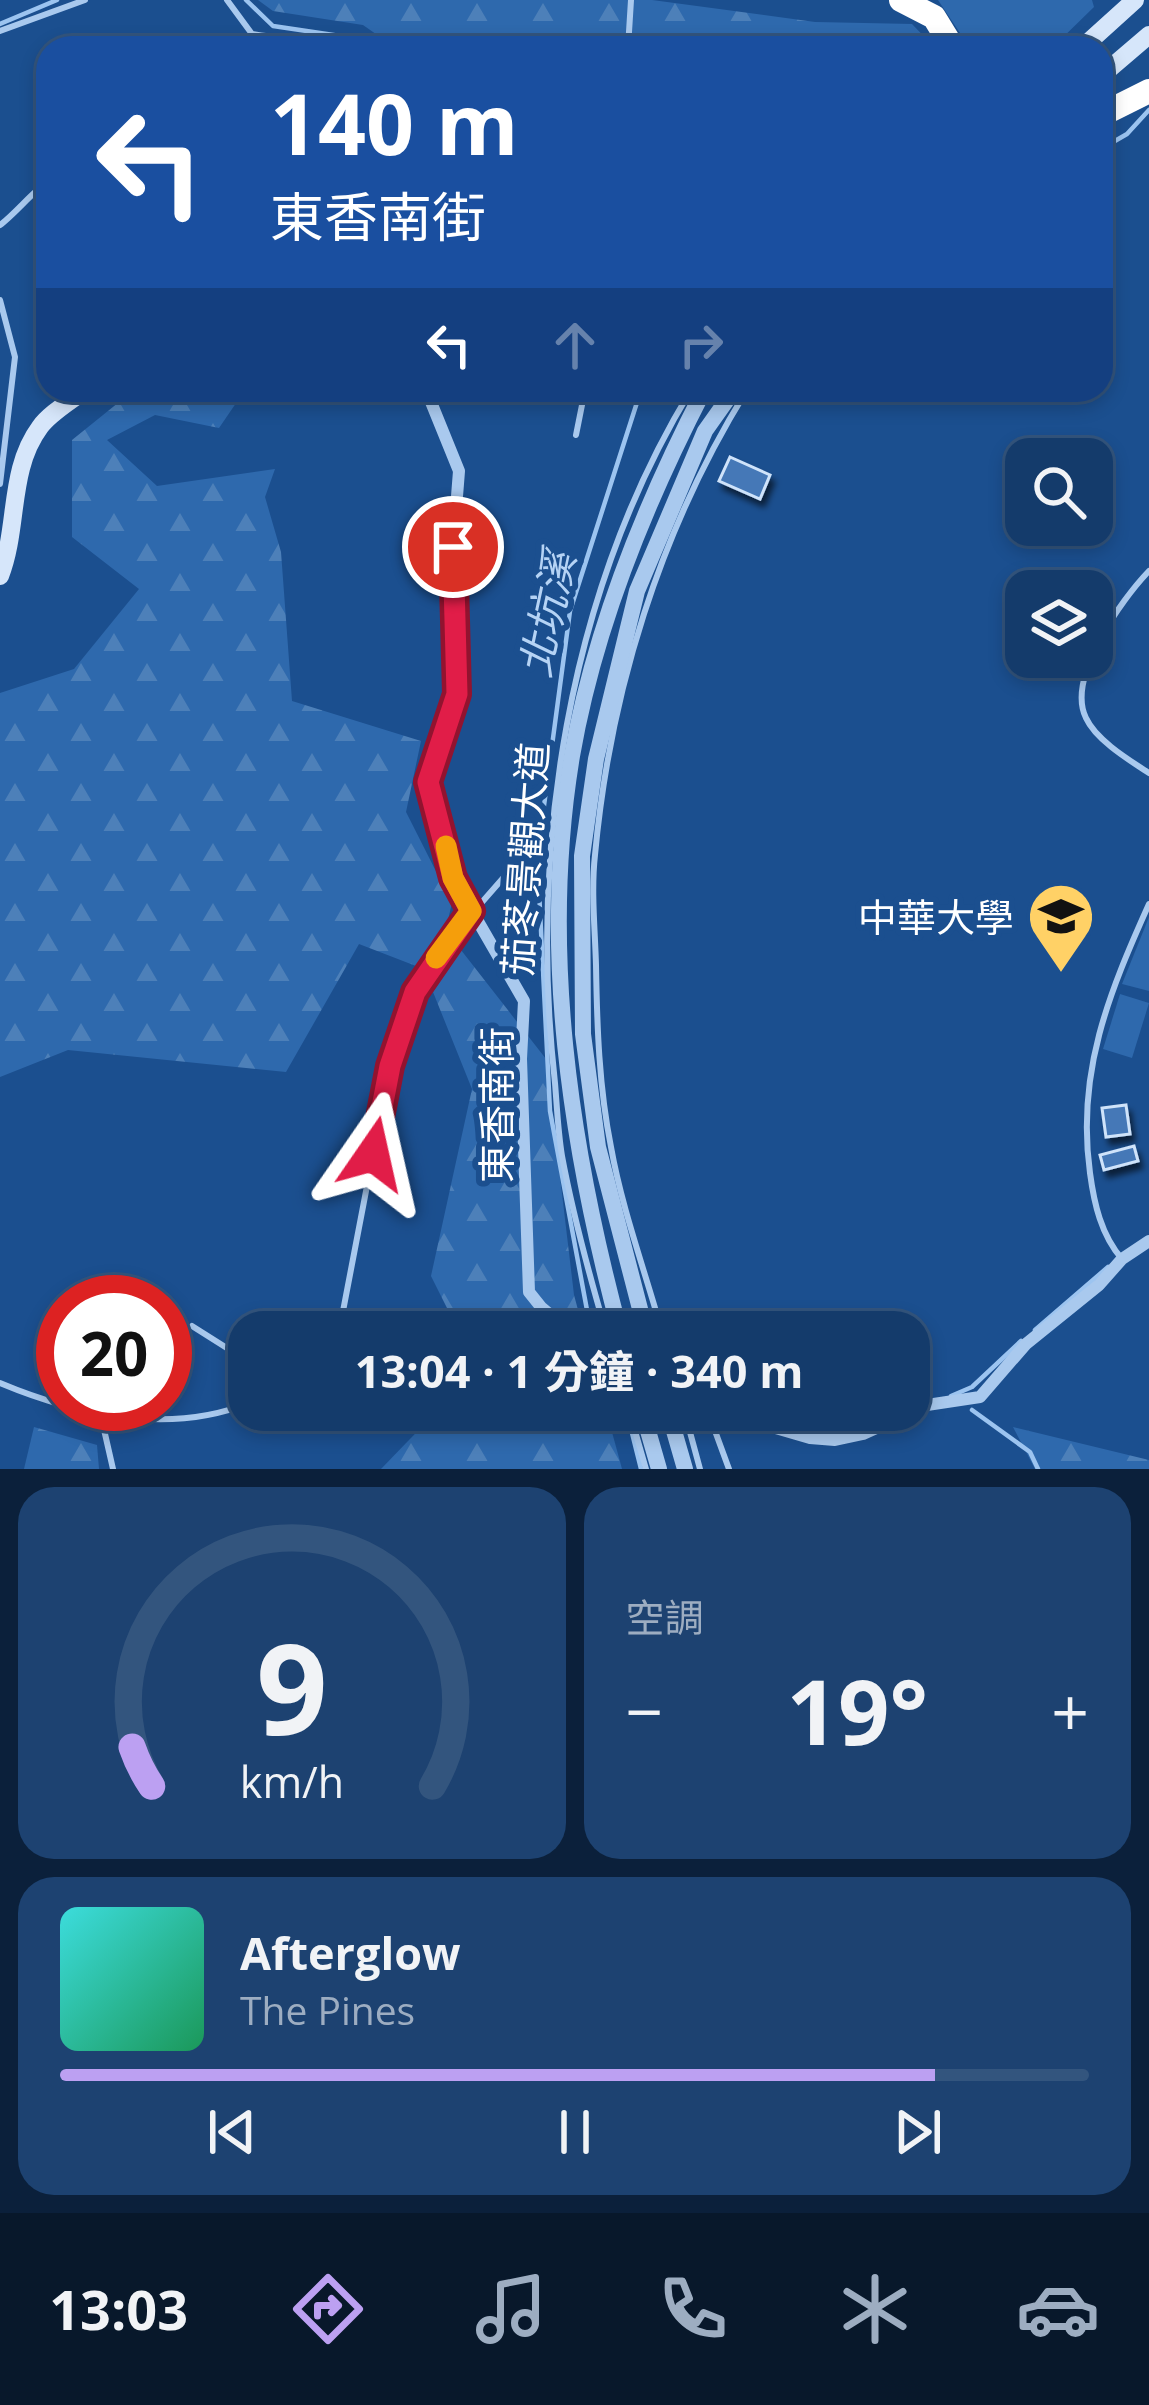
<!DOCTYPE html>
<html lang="zh-TW">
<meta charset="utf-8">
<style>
:root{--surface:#143b6b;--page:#1d4271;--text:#f1f3f6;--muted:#9dadc1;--line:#33557e;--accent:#bca0f2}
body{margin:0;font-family:"Open Sans","Noto Sans TC",sans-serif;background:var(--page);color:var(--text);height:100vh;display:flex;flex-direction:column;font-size:45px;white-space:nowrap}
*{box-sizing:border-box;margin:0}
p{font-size:39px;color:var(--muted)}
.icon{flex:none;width:66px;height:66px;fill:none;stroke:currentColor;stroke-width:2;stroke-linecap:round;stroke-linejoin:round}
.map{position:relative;height:1469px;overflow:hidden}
.drawer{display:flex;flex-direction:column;gap:18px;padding:18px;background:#0b203b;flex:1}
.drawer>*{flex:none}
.hud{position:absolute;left:36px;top:36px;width:1077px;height:366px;border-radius:36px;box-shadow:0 6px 18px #0003,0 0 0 3px var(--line);background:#1a4fa0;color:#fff;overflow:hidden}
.buttons{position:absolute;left:1005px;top:438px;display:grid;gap:24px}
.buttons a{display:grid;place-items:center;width:108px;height:108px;border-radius:24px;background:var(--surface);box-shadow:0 6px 18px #0003,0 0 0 3px var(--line);font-size:60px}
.speed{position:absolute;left:36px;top:1275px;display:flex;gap:24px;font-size:60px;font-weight:700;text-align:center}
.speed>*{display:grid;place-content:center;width:156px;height:156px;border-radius:50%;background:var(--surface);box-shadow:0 6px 18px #0003,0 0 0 3px var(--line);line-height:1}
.speed .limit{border:18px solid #d22;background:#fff;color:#111}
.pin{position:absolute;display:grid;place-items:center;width:102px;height:102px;color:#fff;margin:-51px;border:6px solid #fff;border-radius:50%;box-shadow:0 3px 12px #0007}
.me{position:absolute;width:132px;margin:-66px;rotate:11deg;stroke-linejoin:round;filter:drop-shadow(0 0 9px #0008)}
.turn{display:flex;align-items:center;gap:42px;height:252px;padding:0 36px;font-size:54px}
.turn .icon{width:156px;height:156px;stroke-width:2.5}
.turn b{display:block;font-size:84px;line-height:102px}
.lanes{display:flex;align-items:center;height:114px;padding:0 36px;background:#0003;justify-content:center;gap:60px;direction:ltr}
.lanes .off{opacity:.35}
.big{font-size:90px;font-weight:700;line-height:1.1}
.drawer .widget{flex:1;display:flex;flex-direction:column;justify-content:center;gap:18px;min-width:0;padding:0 42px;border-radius:36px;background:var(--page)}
.drawer .dial{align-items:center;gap:0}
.dial svg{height:312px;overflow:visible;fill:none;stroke:var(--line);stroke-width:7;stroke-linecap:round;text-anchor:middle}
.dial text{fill:var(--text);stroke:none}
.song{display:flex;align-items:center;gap:36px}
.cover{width:144px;height:144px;border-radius:18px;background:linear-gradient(135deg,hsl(180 70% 55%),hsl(150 70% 35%))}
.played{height:12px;border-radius:6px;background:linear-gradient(90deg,var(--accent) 85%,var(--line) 85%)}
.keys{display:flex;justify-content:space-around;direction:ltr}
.heat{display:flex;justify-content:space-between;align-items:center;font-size:66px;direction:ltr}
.drawer .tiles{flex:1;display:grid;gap:18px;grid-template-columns:1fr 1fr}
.widget:last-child{grid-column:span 2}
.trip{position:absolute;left:228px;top:1311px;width:702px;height:120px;border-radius:36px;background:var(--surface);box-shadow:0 6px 18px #0003,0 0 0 3px var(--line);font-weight:700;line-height:120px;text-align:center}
.tab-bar{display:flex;height:192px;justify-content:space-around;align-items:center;background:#08182b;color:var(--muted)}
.tab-bar .icon{width:84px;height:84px}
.tab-bar .active{color:var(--accent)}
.tab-bar b{font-size:54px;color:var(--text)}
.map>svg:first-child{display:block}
.grass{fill:#2e69ad}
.forest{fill:url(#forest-firs)}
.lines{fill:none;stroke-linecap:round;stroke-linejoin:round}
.stream{stroke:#9cc4f0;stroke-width:4.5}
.building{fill:#4478b7;stroke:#cfe3fa;stroke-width:3;filter:url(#shadow)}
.service{stroke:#a9c9ee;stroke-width:6}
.minor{stroke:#a9c9ee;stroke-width:12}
.tertiary{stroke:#a9c9ee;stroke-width:16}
.secondary{stroke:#d6e6fa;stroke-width:18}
.motorway{stroke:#fff;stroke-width:24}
.service-bridge{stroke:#a9c9ee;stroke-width:6}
.route-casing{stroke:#92132f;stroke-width:30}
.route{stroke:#e11d48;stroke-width:21}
.slow{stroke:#f59e0b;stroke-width:21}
.labels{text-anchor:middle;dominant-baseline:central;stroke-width:12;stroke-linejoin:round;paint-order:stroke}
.street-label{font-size:39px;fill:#fff;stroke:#1b4f8f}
.poi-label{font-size:39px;fill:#fff;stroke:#1b4f8f;text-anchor:end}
.water-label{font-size:42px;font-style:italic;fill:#b5d3f5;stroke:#1b4f8f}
</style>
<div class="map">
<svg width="1149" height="1469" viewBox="0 0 1149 1469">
<defs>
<pattern id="forest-firs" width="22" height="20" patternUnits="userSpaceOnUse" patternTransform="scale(3)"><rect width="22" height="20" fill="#2e69ad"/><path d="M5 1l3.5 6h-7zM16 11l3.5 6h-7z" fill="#4d80b9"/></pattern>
<filter id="shadow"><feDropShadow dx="4" dy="7" stdDeviation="3" flood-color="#0009"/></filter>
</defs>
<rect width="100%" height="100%" fill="#1b4f8f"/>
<!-- grass -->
<g class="grass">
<polygon points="938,0 1092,0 1094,7 1052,48 963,48 960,33"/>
<polygon points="1149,917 1149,991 1122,984"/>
<polygon points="1120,994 1149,1003 1132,1058 1103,1049"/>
</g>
<!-- forest -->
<g class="forest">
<polygon points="258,0 652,0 815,22 912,24 935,48 396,48 363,25 273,11"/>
<polygon points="134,390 245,390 219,428 155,415 107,440 157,486 275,469 265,497 281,552 292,701 421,741 406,812 452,903 446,928 416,966 359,944 286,1072 68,1050 0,1077 0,693 74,669 139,589 72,537 72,440"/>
<polygon points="461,950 546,1059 574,1295 584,1332 459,1332 431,1276 472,1089 433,992"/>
<polygon points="438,1410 606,1410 622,1469 381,1469"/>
<polygon points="34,1427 97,1445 99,1469 24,1469"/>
<polygon points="1013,1427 1149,1460 1149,1469 1035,1469"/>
</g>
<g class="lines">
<!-- stream -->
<g class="stream">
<polyline points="246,0 273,26 347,37 369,48"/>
<polyline points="0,24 57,0"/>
<polyline points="1101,149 1127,134 1149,110"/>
<polyline points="537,858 570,611 641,390"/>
<polyline points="538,870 550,1111 587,1310 596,1332"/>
<polyline points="1035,1330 1108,1267"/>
<polyline points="951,1396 972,1387 1021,1341"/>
<polyline points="760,1410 820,1430 896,1410"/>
<polyline points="972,1410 1030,1452 1038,1469"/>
<polyline points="632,1433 641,1469"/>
</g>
</g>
<!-- building -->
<g class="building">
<polygon points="730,457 770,475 760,499 719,481"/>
<polygon points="1126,1105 1130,1134 1106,1137 1102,1108"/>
<polygon points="1134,1146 1138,1161 1104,1170 1100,1155"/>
</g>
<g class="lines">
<!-- service -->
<g class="service">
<path d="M227 0 252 34C287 41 319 34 352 48"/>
<polyline points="0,31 85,0"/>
<polyline points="628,48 631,0"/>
<path d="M0 225C14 215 37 187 48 182"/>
<polyline points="0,300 15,357 0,484"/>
<polyline points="576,435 585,390"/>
<path d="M1149 571C1121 600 1066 678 1086 718 1096 740 1129 760 1149 773"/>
<path d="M1122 1259C1101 1235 1094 1203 1090 1173 1076 1073 1109 993 1149 904"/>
<polyline points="192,1326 249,1362"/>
<polyline points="339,1332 390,1066 415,992 441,949 511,869 554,854"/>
<path d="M606 1332C589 1274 573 1215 562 1156 558 1132 557 1107 555 1083 529 849 567 594 691 390"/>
<path d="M662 1332C645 1271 622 1209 611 1147 599 1087 597 1026 596 965 595 929 591 891 595 855 610 692 660 530 747 390"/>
<path d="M0 1383C76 1415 170 1435 249 1403"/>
<polyline points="629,1410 646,1469"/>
<polyline points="100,1412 113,1469"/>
<polyline points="711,1420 729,1469"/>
</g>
<!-- minor -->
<g class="minor">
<polyline points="431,390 431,402 459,471 453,547 457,694 446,736 433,759 429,796 443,832 453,878 524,1001 521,1059 529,1292 541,1307 571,1332"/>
<polyline points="684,1410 692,1415 741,1418 810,1438 835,1440 863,1434 927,1405 980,1397 1026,1344 1099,1285 1122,1259 1149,1241"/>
</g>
<!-- tertiary -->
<g class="tertiary">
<path d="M620 1332C570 1146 540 948 572 756 594 629 645 504 704 390"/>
<polyline points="646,1332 598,1147 583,1034 582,856 596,759 637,591 705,431 734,390"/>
<polyline points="642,1410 659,1469"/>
<polyline points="668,1410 685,1469"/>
</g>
<!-- secondary -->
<g class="secondary">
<polyline points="1082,48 1135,0"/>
<polyline points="1101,76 1149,35"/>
<path d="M0 576C19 527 8 470 40 427 50 413 71 401 85 390"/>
</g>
<!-- motorway -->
<g class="motorway">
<polyline points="901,0 934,17 953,48"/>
<polyline points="1101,115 1149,91"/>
</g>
<!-- service-bridge -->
<polyline class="service-bridge" points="684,1410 700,1469"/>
</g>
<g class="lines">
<defs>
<polyline id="route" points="373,1154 390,1066 415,992 471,911 453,878 428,782 457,694 453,547"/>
</defs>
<!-- route casing -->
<use href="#route" class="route-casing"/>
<!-- route -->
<use href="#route" class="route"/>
<!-- slow -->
<polyline class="slow" points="436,958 471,911 453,878 446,846"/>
</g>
<!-- icons -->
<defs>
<symbol id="university-pin" viewBox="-11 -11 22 30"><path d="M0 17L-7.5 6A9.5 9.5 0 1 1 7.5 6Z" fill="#ffd166" stroke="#1b4f8f"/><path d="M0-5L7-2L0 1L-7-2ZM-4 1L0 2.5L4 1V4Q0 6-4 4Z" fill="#111"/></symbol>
</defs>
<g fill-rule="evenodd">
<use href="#university-pin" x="1023" y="878" width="76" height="104"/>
</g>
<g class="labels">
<!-- street labels -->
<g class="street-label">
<text transform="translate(524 859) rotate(-86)">茄苳景觀大道</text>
<text transform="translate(495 1105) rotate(-90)">東香南街</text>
</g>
<!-- poi labels -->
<g class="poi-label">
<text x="1014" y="916">中華大學</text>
</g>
<!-- water labels -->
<g class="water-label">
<text transform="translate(546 614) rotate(-78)">北坑溪</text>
</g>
</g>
</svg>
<div class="buttons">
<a><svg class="icon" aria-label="search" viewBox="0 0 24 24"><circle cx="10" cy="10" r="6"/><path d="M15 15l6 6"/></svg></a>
<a><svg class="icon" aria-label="layers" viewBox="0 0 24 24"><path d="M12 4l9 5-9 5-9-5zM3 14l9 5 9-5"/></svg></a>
</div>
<div class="speed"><div class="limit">20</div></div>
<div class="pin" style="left:453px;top:547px;background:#d93025"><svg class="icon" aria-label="arrive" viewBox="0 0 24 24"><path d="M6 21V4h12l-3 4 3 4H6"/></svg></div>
<svg class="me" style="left:373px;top:1154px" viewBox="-20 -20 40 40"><path d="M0-17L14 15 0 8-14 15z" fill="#e11d48" stroke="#fff" stroke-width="4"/></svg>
<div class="trip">13:04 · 1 分鐘 · 340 m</div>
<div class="hud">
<div class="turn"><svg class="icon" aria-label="left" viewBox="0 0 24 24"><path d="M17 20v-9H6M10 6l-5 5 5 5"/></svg><div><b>140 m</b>東香南街</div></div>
<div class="lanes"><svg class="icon" aria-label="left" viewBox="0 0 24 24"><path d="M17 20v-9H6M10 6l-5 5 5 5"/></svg><svg class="icon off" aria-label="ahead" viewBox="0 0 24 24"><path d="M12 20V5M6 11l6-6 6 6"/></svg><svg class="icon off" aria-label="right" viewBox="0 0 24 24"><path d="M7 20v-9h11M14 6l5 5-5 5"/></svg></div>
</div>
</div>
<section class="drawer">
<div class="tiles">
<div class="widget dial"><svg viewBox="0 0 100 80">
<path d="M14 69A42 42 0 1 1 86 69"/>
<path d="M14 69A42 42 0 0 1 9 59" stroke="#bca0f2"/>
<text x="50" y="56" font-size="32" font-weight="700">9</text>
<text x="50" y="72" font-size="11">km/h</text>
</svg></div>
<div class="widget"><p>空調</p>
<div class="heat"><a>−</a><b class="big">19°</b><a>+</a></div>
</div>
<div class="widget">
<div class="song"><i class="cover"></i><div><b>Afterglow</b><p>The Pines</p></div></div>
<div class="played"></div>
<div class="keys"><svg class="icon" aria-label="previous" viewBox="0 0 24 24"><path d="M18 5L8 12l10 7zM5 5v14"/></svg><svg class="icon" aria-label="pause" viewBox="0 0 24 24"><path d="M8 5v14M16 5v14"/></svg><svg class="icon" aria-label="next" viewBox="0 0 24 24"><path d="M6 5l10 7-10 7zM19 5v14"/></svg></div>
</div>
</div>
</section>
<nav class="tab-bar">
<b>13:03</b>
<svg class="icon active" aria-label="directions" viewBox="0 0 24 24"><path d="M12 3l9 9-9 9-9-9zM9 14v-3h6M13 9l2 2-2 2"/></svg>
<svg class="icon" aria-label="music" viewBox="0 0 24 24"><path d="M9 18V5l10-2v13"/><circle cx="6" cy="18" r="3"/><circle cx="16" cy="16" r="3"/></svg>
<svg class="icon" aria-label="phone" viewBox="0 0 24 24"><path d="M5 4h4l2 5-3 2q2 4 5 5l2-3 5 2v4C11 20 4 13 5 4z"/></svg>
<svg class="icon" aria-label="climate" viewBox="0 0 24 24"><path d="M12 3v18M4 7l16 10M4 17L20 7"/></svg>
<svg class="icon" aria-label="car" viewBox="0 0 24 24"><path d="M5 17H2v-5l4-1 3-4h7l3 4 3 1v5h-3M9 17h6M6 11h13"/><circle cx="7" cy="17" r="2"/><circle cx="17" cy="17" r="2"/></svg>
</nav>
